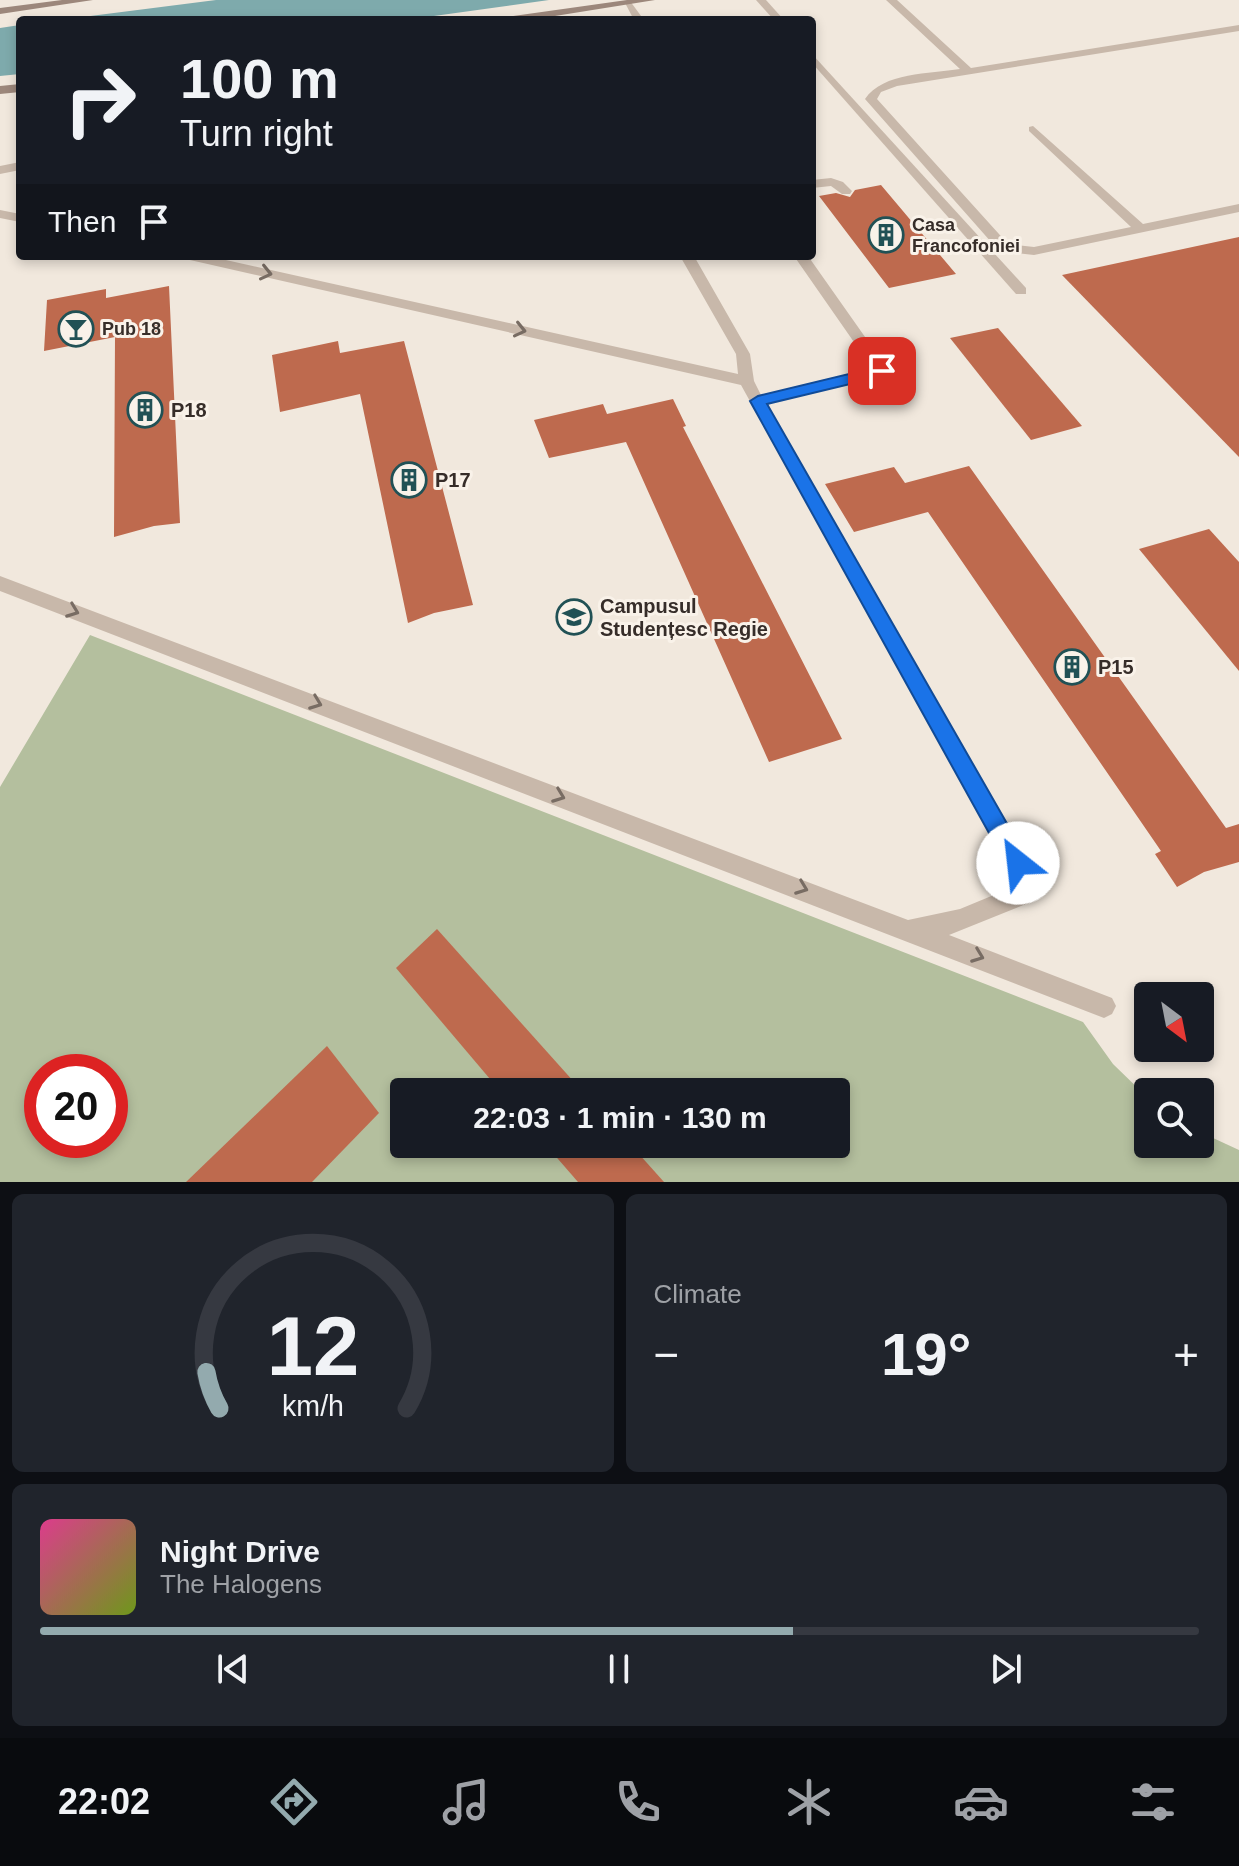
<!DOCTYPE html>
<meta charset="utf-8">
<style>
:root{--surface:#171b24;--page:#20242c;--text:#f1f3f6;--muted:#9ea1a6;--line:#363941;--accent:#93aaae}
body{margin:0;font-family:Arial,sans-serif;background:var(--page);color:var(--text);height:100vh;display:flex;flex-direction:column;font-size:30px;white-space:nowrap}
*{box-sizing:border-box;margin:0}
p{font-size:26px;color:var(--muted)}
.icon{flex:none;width:44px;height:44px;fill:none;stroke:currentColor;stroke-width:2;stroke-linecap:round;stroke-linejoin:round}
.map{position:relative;height:1182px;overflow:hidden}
.drawer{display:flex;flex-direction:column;gap:12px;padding:12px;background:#0d0f14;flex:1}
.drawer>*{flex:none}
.banner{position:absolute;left:16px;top:16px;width:800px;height:244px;border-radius:8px;box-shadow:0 4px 12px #0003;background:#171b24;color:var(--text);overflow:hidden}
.needle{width:52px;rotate:148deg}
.fabs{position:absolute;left:1134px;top:982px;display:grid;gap:16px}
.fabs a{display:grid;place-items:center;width:80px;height:80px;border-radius:8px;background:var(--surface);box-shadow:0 4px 12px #0003;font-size:40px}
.speed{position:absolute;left:24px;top:1054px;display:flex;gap:16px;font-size:40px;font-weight:700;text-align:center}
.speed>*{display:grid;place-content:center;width:104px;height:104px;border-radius:50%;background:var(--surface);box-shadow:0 4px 12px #0003;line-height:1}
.speed .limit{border:12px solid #d22;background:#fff;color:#111}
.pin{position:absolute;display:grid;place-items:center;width:68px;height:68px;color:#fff;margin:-34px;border-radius:16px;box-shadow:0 4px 12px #0006}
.me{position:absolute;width:88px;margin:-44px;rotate:331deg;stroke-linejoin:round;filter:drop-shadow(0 0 6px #0008)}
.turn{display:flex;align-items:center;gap:28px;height:168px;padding:0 32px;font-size:36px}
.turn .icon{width:104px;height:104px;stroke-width:2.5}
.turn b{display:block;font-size:56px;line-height:68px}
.then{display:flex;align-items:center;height:76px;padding:0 32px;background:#0003;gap:16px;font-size:30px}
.big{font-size:60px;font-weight:700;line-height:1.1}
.drawer .widget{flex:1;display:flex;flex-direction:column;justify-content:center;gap:12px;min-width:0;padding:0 28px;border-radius:12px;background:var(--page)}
.drawer .dial{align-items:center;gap:0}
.dial svg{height:208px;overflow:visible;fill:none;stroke:var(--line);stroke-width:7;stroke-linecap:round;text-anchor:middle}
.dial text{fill:var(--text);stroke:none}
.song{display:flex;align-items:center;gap:24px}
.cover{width:96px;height:96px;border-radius:12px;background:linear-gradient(135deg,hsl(330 70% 55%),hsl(80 70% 35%))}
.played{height:8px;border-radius:4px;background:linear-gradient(90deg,var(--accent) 65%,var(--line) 65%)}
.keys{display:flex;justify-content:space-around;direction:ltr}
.heat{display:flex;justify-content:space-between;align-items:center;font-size:44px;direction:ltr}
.drawer .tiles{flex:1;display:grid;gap:12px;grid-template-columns:1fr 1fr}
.widget:last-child{grid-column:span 2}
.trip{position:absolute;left:390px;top:1078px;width:460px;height:80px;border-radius:8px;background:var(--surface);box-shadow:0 4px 12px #0003;font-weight:700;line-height:80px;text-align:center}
.dock{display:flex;height:128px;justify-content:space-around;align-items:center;background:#090b0e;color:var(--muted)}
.dock .icon{width:56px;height:56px}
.dock .selected{color:var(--accent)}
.dock b{font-size:36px;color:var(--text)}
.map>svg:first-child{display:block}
.green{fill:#b4bf9e;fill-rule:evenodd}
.water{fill:#7eaaac}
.building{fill:#be6a4e}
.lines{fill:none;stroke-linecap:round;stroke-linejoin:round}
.lane{fill:#c8b8aa;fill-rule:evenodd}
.secondary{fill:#9c877b;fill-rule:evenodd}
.oneway{stroke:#786c63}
.route{fill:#1a73e8;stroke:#114b97;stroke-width:2}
.labels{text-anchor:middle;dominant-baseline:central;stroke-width:6;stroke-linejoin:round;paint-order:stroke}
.far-poi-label{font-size:18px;font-weight:bold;fill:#362d29;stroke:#f9f2e9;text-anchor:start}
.poi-label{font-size:20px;font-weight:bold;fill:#362d29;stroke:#f9f2e9;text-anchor:start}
</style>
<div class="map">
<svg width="1239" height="1182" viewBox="0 0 1239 1182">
<rect width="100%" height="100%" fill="#f1e8dd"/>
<!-- green -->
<path class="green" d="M90 635 1083 1022 1113 1064 1148 1098V1144H1200V1132L1239 1150V1182H0V787ZM42 1072H110V1140H42ZM404 1092H836V1144H404Z"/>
<!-- water -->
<g class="water">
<polygon points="216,0 549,0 405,20 59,20"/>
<polygon points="20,25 20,74 0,76 0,28"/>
</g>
<!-- building -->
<g class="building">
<polygon points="881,185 956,274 889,288 819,196 836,193 850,197 855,190"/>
<polygon points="1239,237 1239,457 1062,275"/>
<polygon points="169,286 180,523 154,526 114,537 115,337 44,351 47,300 106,289 106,298"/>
<polygon points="998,328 1082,426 1031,440 950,338"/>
<polygon points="338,341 340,353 404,341 473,605 434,613 408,623 360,394 280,412 272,355"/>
<polygon points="673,399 686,426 683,427 842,739 769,762 626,442 549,458 534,420 603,404 607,414"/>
<polygon points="969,466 1226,828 1239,824 1239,862 1204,872 1177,887 1155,854 1161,851 928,512 854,532 825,484 894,467 905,483"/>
<polygon points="1209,529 1239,562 1239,671 1139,549"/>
<polygon points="437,929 583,1092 501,1092 396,968"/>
<polygon points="327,1046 379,1113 312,1182 186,1182"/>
<polygon points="545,1144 630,1144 664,1182 578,1182"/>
</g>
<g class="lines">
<!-- lane -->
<g class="lane">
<polygon points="756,0 766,0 784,20 774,20"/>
<path d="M886 0H897L971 68 1239 25V31L897 86 881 92 877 99 1008 244 1034 247 1131 227 1029 131V127L1033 126 1143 224 1239 204V212L1034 255 999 251 865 99C883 72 930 74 960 69Z"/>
<polygon points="624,1 630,1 644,20 634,20"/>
<polygon points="812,54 1026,288 1026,294 1016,294 812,63"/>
<polygon points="20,162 20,170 0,174 0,166"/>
<polygon points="831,178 843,182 852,191 850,194 842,194 831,186 812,188 812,180"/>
<polygon points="0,210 20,214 20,222 0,218"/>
<polygon points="183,256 208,256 738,374 736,354 680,256 694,256 750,354 754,381 761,395 872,368 794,256 808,256 889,371 882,376 767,404 1044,890 1041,898 949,935 1112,998 1116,1006 1112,1014 1104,1018 0,591 0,576 908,920 960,909 1018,885 741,385 190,260"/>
</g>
<!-- secondary -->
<g class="secondary">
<polygon points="62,0 93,0 0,14 0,8"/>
<polygon points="627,0 655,0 530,20 500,20 506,17"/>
<polygon points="20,84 20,92 0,94 0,86"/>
</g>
</g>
<!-- one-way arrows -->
<defs><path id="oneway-chevron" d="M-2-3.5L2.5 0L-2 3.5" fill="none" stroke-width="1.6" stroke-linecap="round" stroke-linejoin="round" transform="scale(2)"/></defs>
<g class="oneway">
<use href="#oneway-chevron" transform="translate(266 273) rotate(13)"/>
<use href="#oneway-chevron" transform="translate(520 330) rotate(13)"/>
<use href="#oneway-chevron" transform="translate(73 611) rotate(21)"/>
<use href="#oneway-chevron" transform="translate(316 703) rotate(21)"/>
<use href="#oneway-chevron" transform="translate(559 796) rotate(21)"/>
<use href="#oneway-chevron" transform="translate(802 888) rotate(21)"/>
<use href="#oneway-chevron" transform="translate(978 956) rotate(21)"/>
</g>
<!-- route -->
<polygon class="route" points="882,366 890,371 888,375 767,404 1025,855 1029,863 1025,871 1018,874 1010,871 750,401 758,396"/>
<!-- icons -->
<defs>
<symbol id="building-ring" viewBox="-11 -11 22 22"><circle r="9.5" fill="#f9f2e9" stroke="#215155" stroke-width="1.5"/><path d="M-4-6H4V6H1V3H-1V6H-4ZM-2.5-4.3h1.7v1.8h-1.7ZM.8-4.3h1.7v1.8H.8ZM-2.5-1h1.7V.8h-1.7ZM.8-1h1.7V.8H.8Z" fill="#215155"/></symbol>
<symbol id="bar-ring" viewBox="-11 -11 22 22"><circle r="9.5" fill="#f9f2e9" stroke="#215155" stroke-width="1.5"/><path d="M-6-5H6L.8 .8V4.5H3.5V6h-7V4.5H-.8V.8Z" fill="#215155"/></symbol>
<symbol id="university-ring" viewBox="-11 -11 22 22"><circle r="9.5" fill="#f9f2e9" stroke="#215155" stroke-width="1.5"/><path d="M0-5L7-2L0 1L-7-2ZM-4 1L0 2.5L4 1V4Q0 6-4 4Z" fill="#215155"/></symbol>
</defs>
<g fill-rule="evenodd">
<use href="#building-ring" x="866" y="215" width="40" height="40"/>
<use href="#bar-ring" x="56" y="309" width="40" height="40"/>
<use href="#building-ring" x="125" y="390" width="40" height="40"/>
<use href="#building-ring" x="389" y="460" width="40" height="40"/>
<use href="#university-ring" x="554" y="597" width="40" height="40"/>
<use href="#building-ring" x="1052" y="647" width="40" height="40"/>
</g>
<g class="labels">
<!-- far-poi labels -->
<g class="far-poi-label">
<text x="912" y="225">Casa<tspan x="912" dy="21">Francofoniei</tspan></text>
<text x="102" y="329">Pub 18</text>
</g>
<!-- poi labels -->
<g class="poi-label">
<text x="171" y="410">P18</text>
<text x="435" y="480">P17</text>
<text x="600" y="606">Campusul<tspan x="600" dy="23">Studențesc Regie</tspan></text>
<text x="1098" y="667">P15</text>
</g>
</g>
</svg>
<div class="fabs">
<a><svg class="needle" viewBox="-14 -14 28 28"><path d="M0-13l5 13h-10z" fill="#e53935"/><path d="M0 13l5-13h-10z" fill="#9ea1a6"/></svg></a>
<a><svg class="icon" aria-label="search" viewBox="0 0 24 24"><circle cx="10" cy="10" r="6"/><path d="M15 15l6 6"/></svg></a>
</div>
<div class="speed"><div class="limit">20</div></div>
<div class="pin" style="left:882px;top:371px;background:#d93025"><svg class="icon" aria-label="arrive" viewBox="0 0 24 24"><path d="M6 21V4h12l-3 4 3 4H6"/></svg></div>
<svg class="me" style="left:1018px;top:863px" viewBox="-20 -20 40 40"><circle r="19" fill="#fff"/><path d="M0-13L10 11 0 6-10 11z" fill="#1a73e8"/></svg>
<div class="trip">22:03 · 1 min · 130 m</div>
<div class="banner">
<div class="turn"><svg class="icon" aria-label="right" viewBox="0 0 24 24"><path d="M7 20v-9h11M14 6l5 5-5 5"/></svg><div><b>100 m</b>Turn right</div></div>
<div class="then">Then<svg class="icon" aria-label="arrive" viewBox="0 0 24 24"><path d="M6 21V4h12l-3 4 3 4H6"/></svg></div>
</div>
</div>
<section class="drawer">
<div class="tiles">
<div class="widget dial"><svg viewBox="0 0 100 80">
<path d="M14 69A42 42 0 1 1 86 69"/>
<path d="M14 69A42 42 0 0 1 9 55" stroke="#93aaae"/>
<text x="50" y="56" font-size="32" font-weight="700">12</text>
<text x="50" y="72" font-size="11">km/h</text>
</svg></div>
<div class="widget"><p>Climate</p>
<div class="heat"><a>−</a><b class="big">19°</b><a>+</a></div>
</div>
<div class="widget">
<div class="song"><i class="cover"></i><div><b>Night Drive</b><p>The Halogens</p></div></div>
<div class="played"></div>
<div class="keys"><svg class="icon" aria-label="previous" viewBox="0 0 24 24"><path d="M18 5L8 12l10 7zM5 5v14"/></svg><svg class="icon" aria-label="pause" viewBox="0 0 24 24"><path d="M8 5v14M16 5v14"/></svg><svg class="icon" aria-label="next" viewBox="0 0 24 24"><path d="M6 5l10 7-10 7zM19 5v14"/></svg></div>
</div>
</div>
</section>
<nav class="dock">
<b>22:02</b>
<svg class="icon selected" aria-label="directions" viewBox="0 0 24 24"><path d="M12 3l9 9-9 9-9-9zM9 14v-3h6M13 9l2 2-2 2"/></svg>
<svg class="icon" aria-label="music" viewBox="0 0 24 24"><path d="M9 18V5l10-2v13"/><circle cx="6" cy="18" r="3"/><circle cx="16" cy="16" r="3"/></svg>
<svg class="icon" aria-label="phone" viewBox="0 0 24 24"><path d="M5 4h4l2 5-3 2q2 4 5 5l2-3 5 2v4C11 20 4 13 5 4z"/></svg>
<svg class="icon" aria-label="climate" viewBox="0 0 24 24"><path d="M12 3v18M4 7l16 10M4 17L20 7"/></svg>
<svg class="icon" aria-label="car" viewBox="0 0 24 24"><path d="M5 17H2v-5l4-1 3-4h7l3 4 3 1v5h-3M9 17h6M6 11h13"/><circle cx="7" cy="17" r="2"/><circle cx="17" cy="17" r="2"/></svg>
<svg class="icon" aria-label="filters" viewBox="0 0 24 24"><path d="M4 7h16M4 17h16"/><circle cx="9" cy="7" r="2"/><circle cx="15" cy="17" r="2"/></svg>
</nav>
